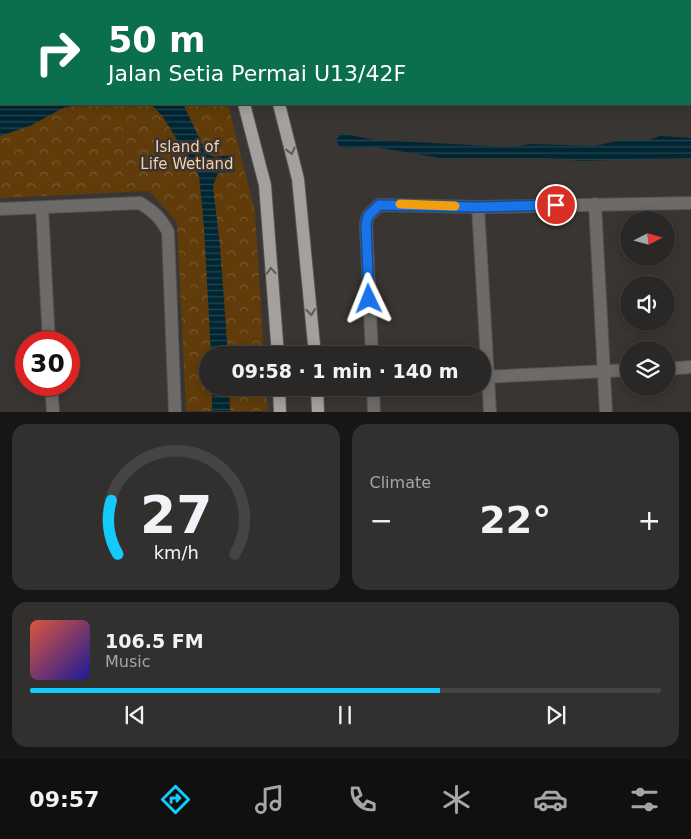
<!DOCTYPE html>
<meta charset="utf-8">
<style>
:root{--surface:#2a2826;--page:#32302e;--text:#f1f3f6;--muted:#a5a6a7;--line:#464443;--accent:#14cafb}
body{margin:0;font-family:"DejaVu Sans",sans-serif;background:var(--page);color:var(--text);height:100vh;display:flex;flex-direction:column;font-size:19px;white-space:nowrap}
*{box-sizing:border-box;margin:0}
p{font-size:16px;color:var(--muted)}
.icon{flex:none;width:28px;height:28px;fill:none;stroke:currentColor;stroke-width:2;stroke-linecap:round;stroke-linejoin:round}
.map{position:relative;height:412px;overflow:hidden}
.sheet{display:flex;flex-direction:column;gap:12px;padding:12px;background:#171615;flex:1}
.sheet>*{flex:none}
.hud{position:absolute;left:0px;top:0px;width:691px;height:105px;box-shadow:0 2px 12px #0003,0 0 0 1px var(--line);background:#0b6e4f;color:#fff;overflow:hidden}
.needle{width:32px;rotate:84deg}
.fabs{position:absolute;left:620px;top:211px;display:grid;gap:10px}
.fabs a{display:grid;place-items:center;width:55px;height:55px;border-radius:50%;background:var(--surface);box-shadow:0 2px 12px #0003,0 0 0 1px var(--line);font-size:25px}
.speed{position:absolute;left:15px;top:331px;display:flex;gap:10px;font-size:25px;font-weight:700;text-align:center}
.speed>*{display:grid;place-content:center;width:65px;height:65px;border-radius:50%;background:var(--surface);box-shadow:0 2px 12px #0003,0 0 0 1px var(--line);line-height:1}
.speed .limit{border:8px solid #d22;background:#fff;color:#111}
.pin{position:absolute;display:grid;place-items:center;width:42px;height:42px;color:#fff;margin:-21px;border:2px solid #fff;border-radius:50%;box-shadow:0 1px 5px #0007}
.me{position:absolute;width:55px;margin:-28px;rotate:358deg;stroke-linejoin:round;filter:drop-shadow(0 0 4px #0008)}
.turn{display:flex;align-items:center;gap:18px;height:105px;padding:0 25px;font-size:22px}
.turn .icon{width:65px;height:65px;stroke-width:2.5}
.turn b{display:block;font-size:35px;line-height:42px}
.big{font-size:38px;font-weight:700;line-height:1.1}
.sheet .tile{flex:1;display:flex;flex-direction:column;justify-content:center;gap:8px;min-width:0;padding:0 18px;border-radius:15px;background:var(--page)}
.sheet .dial{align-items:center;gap:0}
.dial svg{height:130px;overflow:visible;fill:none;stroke:var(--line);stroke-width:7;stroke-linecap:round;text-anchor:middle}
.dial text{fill:var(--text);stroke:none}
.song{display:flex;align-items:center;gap:15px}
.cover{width:60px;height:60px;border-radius:8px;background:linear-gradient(135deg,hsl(10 70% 55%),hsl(240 70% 35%))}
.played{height:5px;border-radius:2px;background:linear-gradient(90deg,var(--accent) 65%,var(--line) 65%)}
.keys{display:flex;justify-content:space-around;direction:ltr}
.heat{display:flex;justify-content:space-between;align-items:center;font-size:28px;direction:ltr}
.sheet .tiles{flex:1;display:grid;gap:12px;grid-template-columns:1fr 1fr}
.tile:last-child{grid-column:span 2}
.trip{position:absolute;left:199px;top:346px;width:292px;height:50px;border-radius:25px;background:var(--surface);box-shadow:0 2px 12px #0003,0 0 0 1px var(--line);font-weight:700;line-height:50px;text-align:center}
.dock{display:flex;height:80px;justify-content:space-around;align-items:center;background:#11100f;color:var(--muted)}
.dock .icon{width:35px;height:35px}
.dock .active{color:var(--accent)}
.dock b{font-size:22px;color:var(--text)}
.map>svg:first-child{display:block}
.forest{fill:url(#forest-crowns)}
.water{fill:url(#water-rules)}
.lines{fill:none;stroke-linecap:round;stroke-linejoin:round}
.minor-casing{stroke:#54524f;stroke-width:14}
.major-casing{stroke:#54524f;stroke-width:14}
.minor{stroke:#6d6b6a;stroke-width:12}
.major{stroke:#a3a09d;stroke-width:12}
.oneway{stroke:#5d5a57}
.route-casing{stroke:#114b97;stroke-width:12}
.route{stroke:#1a73e8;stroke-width:9}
.slow{stroke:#f59e0b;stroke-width:9}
.labels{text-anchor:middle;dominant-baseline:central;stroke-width:5;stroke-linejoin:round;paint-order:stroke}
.park-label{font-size:15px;fill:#f7d1a9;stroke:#383532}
</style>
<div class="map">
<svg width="691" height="412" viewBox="0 0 691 412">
<defs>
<pattern id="forest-crowns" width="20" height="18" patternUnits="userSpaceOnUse" patternTransform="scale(1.25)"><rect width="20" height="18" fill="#613c0a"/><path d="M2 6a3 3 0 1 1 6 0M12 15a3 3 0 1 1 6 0" fill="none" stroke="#78582e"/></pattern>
<pattern id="water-rules" width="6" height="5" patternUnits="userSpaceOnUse" patternTransform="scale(1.25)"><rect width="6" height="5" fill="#002633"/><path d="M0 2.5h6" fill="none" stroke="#254651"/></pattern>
</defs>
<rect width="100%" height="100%" fill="#383532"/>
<!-- forest -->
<polygon class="forest" points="0,0 199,0 1,1 1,104 228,104 255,212 264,355 208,355 208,388 266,388 268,411 186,411 177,222 149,191 0,198"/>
<!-- water -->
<g class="water">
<polygon points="0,0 77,1 1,1 1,104 82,104 63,108 32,125 0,136"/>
<polygon points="151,104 183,104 207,154 214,157 231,155 235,172 218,173 213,186 220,246 228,355 211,355 204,227 199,176 163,117"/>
<polygon points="341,133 374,140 510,147 531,144 595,146 621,140 649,140 660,136 691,138 691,158 581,161 546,158 440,158 375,147 341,148 336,141"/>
<polygon points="212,388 229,388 230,411 212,411"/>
</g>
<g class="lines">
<defs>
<g id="minor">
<polyline points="312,0 312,1"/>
<polyline points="377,0 377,1"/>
<polyline points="434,0 434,1"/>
<polyline points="497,0 498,1"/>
<polyline points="553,0 553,1"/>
<polyline points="619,0 619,1"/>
<polyline points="677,0 677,1"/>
<polyline points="690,21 691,21"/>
<polyline points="690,42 691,45"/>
<polyline points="690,99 691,99"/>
<polyline points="595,204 606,412"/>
<polyline points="478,207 490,412"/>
<polyline points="42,208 49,342"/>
<path d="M0 209 140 203C153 211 161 218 168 232L175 412"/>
<polyline points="372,355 366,224 368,216 379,205 478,207 691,203"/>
<polyline points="666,369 691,367"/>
<polyline points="482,377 629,370"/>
<polyline points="51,385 53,412"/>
<polyline points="373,388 374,412"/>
</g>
<g id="major">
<polyline points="216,0 217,1"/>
<polyline points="252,0 253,1"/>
<polyline points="244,104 265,185 278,355"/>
<polyline points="279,104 298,179 315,355"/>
<polyline points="279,388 280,412"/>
<polyline points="317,388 318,412"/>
</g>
</defs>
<!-- minor casing -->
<use href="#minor" class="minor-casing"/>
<!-- major casing -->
<use href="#major" class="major-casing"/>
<!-- minor -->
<use href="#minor" class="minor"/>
<!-- major -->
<use href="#major" class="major"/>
</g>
<!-- one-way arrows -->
<defs><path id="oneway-chevron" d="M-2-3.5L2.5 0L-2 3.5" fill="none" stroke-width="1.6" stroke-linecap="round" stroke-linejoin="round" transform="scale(1.25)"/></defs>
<g class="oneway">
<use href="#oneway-chevron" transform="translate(291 151) rotate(76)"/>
<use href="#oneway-chevron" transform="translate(271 271) rotate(-94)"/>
<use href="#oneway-chevron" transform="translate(311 312) rotate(84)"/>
</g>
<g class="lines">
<defs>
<polyline id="route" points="369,299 366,224 368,216 379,205 478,207 556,205"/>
</defs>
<!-- route casing -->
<use href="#route" class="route-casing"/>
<!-- route -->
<use href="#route" class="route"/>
<!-- slow -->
<polyline class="slow" points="400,204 455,206"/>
</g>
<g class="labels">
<!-- park labels -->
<g class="park-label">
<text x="187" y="147">Island of<tspan x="187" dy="17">Life Wetland</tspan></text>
</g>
</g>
</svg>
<div class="fabs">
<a><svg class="needle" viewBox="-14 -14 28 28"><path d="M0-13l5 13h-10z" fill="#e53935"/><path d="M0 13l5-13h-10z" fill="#a5a6a7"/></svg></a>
<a><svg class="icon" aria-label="sound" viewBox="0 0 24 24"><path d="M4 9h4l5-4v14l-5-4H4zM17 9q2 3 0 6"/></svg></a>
<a><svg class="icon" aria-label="layers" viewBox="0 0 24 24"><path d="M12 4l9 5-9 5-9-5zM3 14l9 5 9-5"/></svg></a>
</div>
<div class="speed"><div class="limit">30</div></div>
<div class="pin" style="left:556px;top:205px;background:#d93025"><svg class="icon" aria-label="arrive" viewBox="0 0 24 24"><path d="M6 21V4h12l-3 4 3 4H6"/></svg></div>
<svg class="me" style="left:369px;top:299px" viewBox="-20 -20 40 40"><path d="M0-17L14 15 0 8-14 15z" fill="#1a73e8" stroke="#fff" stroke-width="4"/></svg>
<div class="trip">09:58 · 1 min · 140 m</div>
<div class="hud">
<div class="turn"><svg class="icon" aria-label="right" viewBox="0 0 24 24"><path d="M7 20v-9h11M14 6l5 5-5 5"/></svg><div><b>50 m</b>Jalan Setia Permai U13/42F</div></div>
</div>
</div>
<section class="sheet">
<div class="tiles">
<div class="tile dial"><svg viewBox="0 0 100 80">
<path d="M14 69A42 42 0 1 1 86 69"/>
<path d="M14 69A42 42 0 0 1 10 36" stroke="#14cafb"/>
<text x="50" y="56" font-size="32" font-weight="700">27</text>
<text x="50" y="72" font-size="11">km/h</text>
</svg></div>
<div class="tile"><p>Climate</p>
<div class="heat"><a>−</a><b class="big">22°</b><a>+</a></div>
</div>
<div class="tile">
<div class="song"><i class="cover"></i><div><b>106.5 FM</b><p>Music</p></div></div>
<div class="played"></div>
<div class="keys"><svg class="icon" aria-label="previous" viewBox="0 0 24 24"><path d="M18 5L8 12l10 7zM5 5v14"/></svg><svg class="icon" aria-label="pause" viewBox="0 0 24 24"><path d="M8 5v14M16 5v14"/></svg><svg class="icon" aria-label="next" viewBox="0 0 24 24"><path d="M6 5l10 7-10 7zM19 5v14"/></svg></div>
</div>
</div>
</section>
<nav class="dock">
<b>09:57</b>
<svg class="icon active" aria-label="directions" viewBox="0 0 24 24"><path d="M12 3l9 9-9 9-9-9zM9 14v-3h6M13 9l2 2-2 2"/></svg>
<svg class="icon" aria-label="music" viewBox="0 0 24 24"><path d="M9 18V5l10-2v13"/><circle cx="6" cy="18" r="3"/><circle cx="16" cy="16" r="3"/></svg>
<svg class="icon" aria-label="phone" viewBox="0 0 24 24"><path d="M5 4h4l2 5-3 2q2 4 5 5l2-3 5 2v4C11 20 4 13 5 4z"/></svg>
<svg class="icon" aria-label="climate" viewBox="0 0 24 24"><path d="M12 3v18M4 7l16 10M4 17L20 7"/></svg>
<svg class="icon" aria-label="car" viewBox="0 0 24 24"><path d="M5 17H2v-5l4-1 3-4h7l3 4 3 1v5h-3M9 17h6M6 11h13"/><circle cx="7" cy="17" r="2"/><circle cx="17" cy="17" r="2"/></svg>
<svg class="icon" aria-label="filters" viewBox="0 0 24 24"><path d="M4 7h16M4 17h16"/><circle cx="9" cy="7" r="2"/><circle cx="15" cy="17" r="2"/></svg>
</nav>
